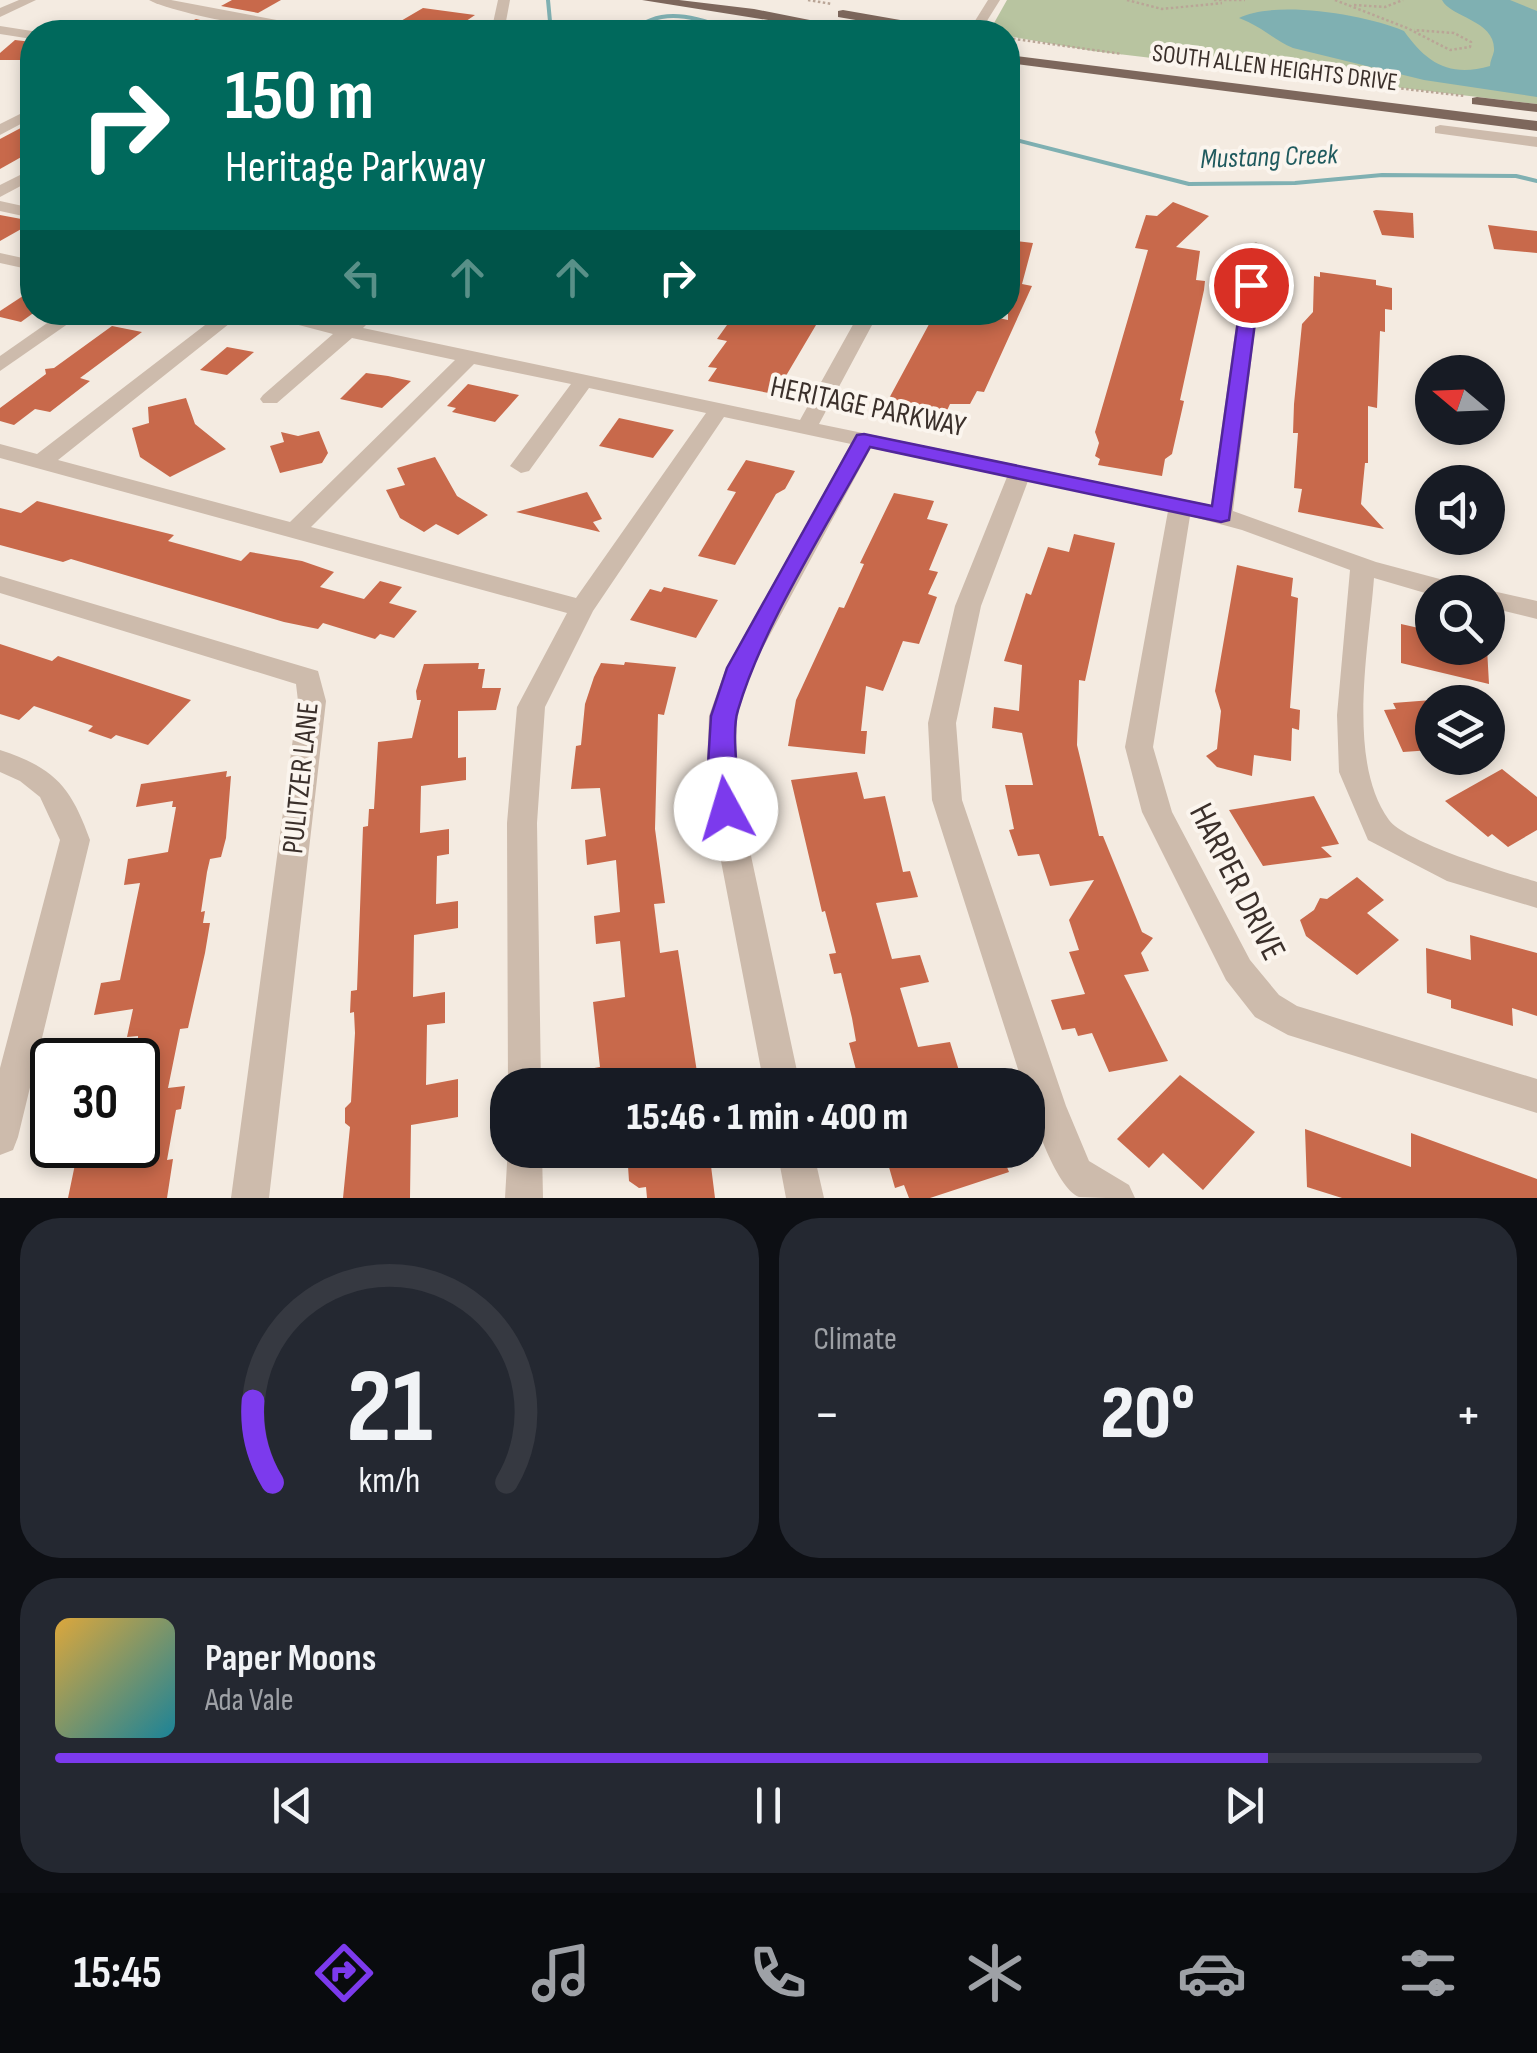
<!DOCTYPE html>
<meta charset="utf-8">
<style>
:root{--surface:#171b24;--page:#242831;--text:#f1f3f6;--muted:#9ea1a6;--line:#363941;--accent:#7c3aed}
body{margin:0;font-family:"Sofia Sans Condensed",sans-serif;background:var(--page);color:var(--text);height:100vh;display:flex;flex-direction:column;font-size:38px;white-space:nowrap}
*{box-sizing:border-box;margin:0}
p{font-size:32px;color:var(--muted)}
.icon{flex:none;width:55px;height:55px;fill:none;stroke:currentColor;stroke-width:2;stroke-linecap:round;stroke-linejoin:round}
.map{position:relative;height:1198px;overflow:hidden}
.sheet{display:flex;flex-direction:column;gap:20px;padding:20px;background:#0d0f14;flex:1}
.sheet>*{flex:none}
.guide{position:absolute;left:20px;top:20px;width:1000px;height:305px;border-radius:40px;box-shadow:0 5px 15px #0003;background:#00695c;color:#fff;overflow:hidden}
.needle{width:65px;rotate:289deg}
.buttons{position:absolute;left:1415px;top:355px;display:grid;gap:20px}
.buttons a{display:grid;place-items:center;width:90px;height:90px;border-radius:50%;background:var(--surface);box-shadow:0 5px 15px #0003;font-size:50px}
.speed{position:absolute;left:30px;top:1038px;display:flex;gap:20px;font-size:50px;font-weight:700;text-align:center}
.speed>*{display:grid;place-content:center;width:130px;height:130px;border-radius:50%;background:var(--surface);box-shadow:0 5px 15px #0003;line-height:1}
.speed .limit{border:5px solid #111;border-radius:15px;background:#fff;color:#111}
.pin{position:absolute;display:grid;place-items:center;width:85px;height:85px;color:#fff;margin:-42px;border:5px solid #fff;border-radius:50%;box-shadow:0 2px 10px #0007}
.me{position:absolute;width:110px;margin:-55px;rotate:354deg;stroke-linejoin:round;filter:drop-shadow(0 0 8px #0008)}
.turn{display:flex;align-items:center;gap:35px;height:210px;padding:0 40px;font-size:45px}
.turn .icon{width:130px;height:130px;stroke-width:2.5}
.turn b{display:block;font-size:70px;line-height:85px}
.lanes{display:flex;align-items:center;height:95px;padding:0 40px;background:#0003;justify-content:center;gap:50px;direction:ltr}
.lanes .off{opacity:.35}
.big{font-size:75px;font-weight:800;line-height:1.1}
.sheet .card{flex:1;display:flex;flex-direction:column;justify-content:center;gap:15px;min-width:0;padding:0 35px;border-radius:40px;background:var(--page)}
.sheet .dial{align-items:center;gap:0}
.dial svg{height:260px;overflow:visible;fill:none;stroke:var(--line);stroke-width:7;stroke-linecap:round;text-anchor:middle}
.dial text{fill:var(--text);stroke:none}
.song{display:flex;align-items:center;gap:30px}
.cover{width:120px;height:120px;border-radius:15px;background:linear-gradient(135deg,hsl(40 70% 55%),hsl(190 70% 35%))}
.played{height:10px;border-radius:5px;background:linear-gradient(90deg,var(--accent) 85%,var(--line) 85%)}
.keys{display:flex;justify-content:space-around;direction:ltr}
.heat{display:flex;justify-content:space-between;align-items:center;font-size:55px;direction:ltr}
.sheet .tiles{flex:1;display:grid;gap:20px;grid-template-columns:1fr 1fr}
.card:last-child{grid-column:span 2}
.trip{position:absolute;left:490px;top:1068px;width:555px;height:100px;border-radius:40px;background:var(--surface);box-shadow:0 5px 15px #0003;font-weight:800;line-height:100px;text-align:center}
.tabs{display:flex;height:160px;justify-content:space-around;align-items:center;background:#090b0e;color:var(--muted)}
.tabs .icon{width:70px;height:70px}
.tabs .active{color:var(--accent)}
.tabs b{font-size:45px;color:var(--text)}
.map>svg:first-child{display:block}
.green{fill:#b8c4a0}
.water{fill:#7fb0b2}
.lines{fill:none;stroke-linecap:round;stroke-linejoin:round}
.stream{stroke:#7fb0b2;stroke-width:4}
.building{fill:#c8694b}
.path{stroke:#b9a596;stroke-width:2.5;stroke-dasharray:2.5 2.5;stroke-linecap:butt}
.minor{fill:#cdbbac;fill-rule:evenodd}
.major{fill:#7d675c;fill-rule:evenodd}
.route{fill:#7c3aed;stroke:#51269a;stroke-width:2.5}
.labels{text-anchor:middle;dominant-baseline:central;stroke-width:8;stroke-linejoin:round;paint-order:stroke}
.far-street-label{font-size:25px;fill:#3b302b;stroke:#fbf5ee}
.far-water-label{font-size:28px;font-style:italic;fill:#1f5a5e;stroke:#fbf5ee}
.street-label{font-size:30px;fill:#3b302b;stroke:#fbf5ee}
.near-street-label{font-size:35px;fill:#3b302b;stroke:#fbf5ee}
</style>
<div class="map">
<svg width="1537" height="1198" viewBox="0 0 1537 1198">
<rect width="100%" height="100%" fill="#f4ebe1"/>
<!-- green -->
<polygon class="green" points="1007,0 1537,0 1537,104 1093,51 1008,36 1008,32 989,32"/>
<!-- water -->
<path class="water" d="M1442 0H1510L1537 11V97L1424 80 1293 48C1274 40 1261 26 1239 18 1274 0 1364 14 1404 31 1426 62 1449 78 1490 66 1490 61 1493 56 1494 51 1496 20 1451 18 1442 0Z"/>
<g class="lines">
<!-- stream -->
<g class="stream">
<polyline points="548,0 551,32"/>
<path d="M632 32C663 3 702 20 737 32"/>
<polyline points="1008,138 1189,184 1295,183 1382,175 1516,176 1537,181"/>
</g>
</g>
<!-- building -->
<g class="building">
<polygon points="232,0 281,0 258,13 221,6"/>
<polygon points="423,8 460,13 475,15 450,32 382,32"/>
<polygon points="196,19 209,22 233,26 222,32 169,32"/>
<polygon points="15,40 32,42 32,60 0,60 0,53"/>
<polygon points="32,122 32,151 0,169 0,139"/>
<polygon points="1173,202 1209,216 1176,247 1200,251 1196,280 1205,281 1204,290 1180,400 1184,401 1172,454 1165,459 1162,476 1098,465 1100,459 1095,456 1099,443 1095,432 1148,250 1135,248 1146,215 1157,216"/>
<polygon points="1376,210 1413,213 1414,238 1382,235 1373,211"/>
<polygon points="0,215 32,221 32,230 23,228 0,241"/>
<polygon points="1488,225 1537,231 1537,253 1494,249"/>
<polygon points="1008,240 1033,243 1022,284 1032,286 984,392 977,391 970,404 950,404 938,430 897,422 904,407 886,404 934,315 963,320 970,312 1008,320"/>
<polygon points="1320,272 1376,280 1376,285 1392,288 1392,310 1385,309 1385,332 1380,331 1377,408 1368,406 1368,463 1365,463 1361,504 1384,529 1298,512 1302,489 1294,488 1298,433 1293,433 1294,404 1302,324 1313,312 1314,276 1320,277"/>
<polygon points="32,290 32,314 21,322 0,317 0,311"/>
<polygon points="766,315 816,325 777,391 774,394 708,381 717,368 708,367 727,341 717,339 732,318 760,323"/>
<polygon points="112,326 142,332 80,378 90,381 50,412 35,409 14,425 0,421 0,408 46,374 45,369 54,368"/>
<polygon points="227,347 254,352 227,375 200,370"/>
<polygon points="366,373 388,376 411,381 382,408 340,399"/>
<polygon points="468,384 519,395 495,422 452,412 456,408 447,406"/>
<polygon points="186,398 195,424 226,449 170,477 140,457 132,428 149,423 148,407"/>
<polygon points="619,418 674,430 653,458 599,446"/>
<polygon points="319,431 328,453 322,463 280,473 270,446 284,442 281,432 298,436"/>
<polygon points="435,457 457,496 488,515 458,535 436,524 424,532 400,518 386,490 405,485 397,468"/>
<polygon points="746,460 795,471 785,489 776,494 735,565 698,556 736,492 727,490"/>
<polygon points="587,492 602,519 593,522 600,532 516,512"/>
<polygon points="894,493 934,501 927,519 948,524 929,570 938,572 928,594 937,597 919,644 903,641 883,691 866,686 861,731 867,731 865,754 788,746 796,700 839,607 844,608 864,564 860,563"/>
<polygon points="37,501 174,535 168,541 241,561 250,552 302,561 334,572 320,587 364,599 380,581 402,587 389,603 417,611 394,638 380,634 375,639 323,623 318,629 284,622 71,559 63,562 0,545 0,508 21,513"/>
<polygon points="1074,534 1115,543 1085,681 1079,680 1077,745 1099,836 1103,836 1142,932 1153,938 1141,953 1149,971 1124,975 1168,1061 1109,1072 1092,1033 1078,1036 1075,1028 1062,1030 1051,1000 1085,994 1069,952 1079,950 1069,920 1094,880 1050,886 1039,854 1018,856 1009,830 1014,829 1005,785 1033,785 1022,733 992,728 994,707 1019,711 1022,665 1004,661 1026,593 1031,595 1048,547 1069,552"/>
<polygon points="1237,565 1293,578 1291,596 1298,598 1290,708 1300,710 1299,730 1292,728 1291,761 1254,755 1252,776 1217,767 1206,756 1217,749 1221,711 1215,691"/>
<polygon points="664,587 718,600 696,638 630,620 650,589 661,592"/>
<polygon points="1401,624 1432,631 1432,648 1487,648 1489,684 1401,663"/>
<polygon points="0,644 52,661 58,656 191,700 148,745 116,735 111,739 88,731 93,726 34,706 19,720 0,714"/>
<polygon points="625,662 676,667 664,715 658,714 655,829 665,903 654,904 660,953 678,950 699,1085 561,1085 560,1074 600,1067 593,1002 625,997 620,941 596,944 594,916 620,912 616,860 587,865 585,840 606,836 600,788 571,789 576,746 581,745 585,704 594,677 601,663 624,665"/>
<polygon points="479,663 478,669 485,669 482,688 501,688 496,710 458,711 458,758 466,757 466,780 421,786 420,833 449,829 449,854 437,856 436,904 458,901 458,928 414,935 413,997 445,992 445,1023 427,1025 426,1085 458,1079 458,1117 411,1125 410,1198 343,1198 350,1127 345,1123 345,1108 351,1102 355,1033 354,1012 350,1013 351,991 357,990 363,827 368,826 369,809 374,809 378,742 412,738 421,700 417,700 416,691 424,664"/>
<polygon points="1432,700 1432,750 1403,752 1384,710 1396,709 1393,703"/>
<polygon points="1502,769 1537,797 1537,830 1508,847 1492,834 1488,837 1445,801"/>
<polygon points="227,771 226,777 231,776 226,838 221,857 210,859 207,872 201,912 205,911 203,923 210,923 205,953 188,1028 180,1029 168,1088 185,1086 181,1109 176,1110 167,1160 173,1159 167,1198 68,1198 79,1145 138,1145 138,1036 127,1037 133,1009 94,1015 101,983 120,980 140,883 124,885 128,859 168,852 176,807 172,807 173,801 136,807 141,784"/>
<polygon points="857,772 864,799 885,796 903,872 910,871 918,897 876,903 892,959 920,955 929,982 900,988 918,1047 950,1042 961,1077 919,1085 860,1085 849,1043 856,1041 852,1018 841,973 834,974 829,954 836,953 825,911 822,912 791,780"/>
<polygon points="1314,796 1339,844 1321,847 1332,857 1263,866 1229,810"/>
<polygon points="1357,877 1384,900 1367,913 1399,940 1357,975 1306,936 1300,920 1314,910 1320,898 1327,899"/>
<polygon points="1470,935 1537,953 1537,1016 1512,1008 1513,1026 1451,1008 1451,1000 1427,993 1426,948 1471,960"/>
<polygon points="1180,1075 1255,1132 1203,1190 1163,1153 1149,1168 1117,1139"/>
<polygon points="1305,1129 1411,1167 1411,1133 1537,1179 1537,1198 1342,1198 1307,1187"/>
<polygon points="656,1150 709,1150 715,1198 647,1198 646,1187 639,1188 629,1181 628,1166 631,1154"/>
<polygon points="884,1150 1000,1150 1009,1172 930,1198 909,1198 904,1185 895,1188"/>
</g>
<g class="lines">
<!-- path -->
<g class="path">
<polyline points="808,0 832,4"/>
<polyline points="1127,0 1162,9 1222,3"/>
<polyline points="1214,0 1245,0"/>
<polyline points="1335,0 1407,28 1450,50 1470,47 1471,42 1454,33 1414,30"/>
<polyline points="1354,5 1385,7 1403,0"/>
<polyline points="1008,38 1122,54"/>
<polyline points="1287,75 1465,96"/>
</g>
<!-- minor -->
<g class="minor">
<polygon points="19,0 36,0 0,17 0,8"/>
<path d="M149 0H171L330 30C305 39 173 14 149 0Z"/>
<polygon points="498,0 510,0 504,32 491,32"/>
<polygon points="988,0 1000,0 980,32 968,32"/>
<polygon points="0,26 32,31 37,32 32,32 32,39 0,34"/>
<polygon points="32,108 32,118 0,135 0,124"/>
<polygon points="1440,125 1537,137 1537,147 1435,133 1435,127"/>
<polygon points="32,169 32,180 0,197 0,185"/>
<polygon points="0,201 32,208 32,218 0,211"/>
<path d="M1256 242 1265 247 1233 511 1376 562 1466 586 1469 592 1432 595 1374 578C1369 647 1346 761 1389 820 1406 843 1507 873 1537 882V908L1447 881 1368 840 1339 772 1337 715 1350 570 1242 530 1190 516 1153 747 1172 812 1250 960 1279 995 1297 1006 1537 1079V1113L1288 1035 1255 1017 1226 980 1142 812 1125 747 1168 511 1028 481 981 606 956 723 962 800 1066 1106 1089 1161 1129 1185 1135 1198C1118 1198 1094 1198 1079 1197 1056 1188 1028 1110 1028 1085H1023L932 800 928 723 955 606 1007 477 871 448 752 668 737 716 735 765 741 809 800 1085H764L711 809 707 765 709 716 726 668 851 444 724 417 593 611 545 707 537 823 541 1085H508V1090L507 823 517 707 567 613 0 458V444L37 454 222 312H244L58 460 290 522 455 360 352 338 277 403H263L260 399 263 395 333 334 249 312H288L344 324 358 312H379L363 328 800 420 860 312H879L819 424 1211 505 1247 247ZM474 364 571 384 510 466 521 473 529 471 589 388 706 413 576 598 311 527Z"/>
<polygon points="0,253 32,260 32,270 0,263"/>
<polygon points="63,312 85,312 0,371 0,356"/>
<polygon points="0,576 318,671 326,701 269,1198 231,1198 298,701 296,684 0,593"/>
<polygon points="1488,590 1537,601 1537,619 1488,607 1488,592 1481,592"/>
<path d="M0 750C55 768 71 787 90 840L18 1137 13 1150 0 1155V1068L60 840 40 797 20 781 0 772Z"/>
<polygon points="508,1146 508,1150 542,1150 543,1198 505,1198"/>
<polygon points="777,1150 813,1150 824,1198 786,1198"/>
</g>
<!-- major -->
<g class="major">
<polygon points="642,0 679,0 754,9 870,32 843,32"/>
<polygon points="843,10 946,28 953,32 926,32 838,17 838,11"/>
<polygon points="1008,55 1537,121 1537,131 1008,63"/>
<polygon points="1477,97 1537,104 1537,112 1472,104 1472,98"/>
</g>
</g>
<!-- route -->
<path class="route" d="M1251 280 1260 285 1229 520 1221 522 870 447C827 526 763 625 738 710 729 738 744 801 736 817L726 820 717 817 708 765 711 716 727 668 857 435 864 434 1212 506 1243 285Z"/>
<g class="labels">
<!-- far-street labels -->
<g class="far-street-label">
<text transform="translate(1275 68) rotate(7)">SOUTH ALLEN HEIGHTS DRIVE</text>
</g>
<!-- far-water labels -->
<g class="far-water-label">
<text transform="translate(1269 157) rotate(-2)">Mustang Creek</text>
</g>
<!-- street labels -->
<g class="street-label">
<text transform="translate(868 407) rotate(12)">HERITAGE PARKWAY</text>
<text transform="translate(301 778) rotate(-84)">PULITZER LANE</text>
</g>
<!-- near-street labels -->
<g class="near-street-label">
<text transform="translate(1237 882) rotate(63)">HARPER DRIVE</text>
</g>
</g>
</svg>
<div class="buttons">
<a><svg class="needle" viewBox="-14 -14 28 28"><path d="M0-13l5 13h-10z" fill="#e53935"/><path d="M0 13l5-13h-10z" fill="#9ea1a6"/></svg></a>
<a><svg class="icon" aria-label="sound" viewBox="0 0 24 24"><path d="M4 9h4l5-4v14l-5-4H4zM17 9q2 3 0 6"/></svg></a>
<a><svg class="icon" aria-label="search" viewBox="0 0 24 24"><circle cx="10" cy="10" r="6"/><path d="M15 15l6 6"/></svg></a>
<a><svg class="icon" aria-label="layers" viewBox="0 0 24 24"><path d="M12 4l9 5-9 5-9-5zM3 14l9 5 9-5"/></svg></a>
</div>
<div class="speed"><div class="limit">30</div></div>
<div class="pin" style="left:1251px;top:285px;background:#d93025"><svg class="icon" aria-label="arrive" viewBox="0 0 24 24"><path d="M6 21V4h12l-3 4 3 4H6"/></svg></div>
<svg class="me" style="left:726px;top:809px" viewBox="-20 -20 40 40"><circle r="19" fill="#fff"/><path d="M0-13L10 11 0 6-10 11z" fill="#7c3aed"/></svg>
<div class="trip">15:46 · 1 min · 400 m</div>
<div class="guide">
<div class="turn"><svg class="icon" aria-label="right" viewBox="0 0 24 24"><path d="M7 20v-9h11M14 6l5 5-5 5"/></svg><div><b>150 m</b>Heritage Parkway</div></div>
<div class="lanes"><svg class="icon off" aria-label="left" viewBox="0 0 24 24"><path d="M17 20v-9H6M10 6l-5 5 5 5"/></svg><svg class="icon off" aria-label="ahead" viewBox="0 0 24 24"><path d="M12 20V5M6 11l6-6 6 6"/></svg><svg class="icon off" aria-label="ahead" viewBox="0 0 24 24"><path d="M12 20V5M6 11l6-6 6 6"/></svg><svg class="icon" aria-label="right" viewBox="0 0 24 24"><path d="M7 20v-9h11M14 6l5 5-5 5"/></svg></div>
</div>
</div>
<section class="sheet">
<div class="tiles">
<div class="card dial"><svg viewBox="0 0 100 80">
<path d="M14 69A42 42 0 1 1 86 69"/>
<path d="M14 69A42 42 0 0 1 8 44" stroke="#7c3aed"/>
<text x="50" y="56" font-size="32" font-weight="700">21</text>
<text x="50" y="72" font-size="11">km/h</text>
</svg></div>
<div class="card"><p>Climate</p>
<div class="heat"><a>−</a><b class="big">20°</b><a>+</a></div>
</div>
<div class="card">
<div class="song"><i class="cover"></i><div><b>Paper Moons</b><p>Ada Vale</p></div></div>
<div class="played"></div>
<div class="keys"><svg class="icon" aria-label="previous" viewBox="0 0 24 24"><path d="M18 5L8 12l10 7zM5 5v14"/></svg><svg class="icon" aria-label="pause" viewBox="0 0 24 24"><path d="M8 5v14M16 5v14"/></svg><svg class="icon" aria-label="next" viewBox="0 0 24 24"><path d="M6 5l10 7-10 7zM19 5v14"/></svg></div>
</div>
</div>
</section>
<nav class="tabs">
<b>15:45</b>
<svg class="icon active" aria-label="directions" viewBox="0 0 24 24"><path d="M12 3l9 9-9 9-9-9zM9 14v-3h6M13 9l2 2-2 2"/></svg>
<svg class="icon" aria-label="music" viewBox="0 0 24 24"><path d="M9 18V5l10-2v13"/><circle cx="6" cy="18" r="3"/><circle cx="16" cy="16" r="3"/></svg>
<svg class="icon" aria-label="phone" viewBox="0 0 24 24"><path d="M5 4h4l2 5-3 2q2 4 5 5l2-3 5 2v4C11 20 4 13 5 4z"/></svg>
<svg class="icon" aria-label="climate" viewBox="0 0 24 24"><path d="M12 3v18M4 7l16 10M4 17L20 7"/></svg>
<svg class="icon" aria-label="car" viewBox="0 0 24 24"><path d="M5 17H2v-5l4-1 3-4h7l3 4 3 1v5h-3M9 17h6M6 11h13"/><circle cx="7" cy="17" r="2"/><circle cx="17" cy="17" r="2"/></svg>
<svg class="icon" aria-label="filters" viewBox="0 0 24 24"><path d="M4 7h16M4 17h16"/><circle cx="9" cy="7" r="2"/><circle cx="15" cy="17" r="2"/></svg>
</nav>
